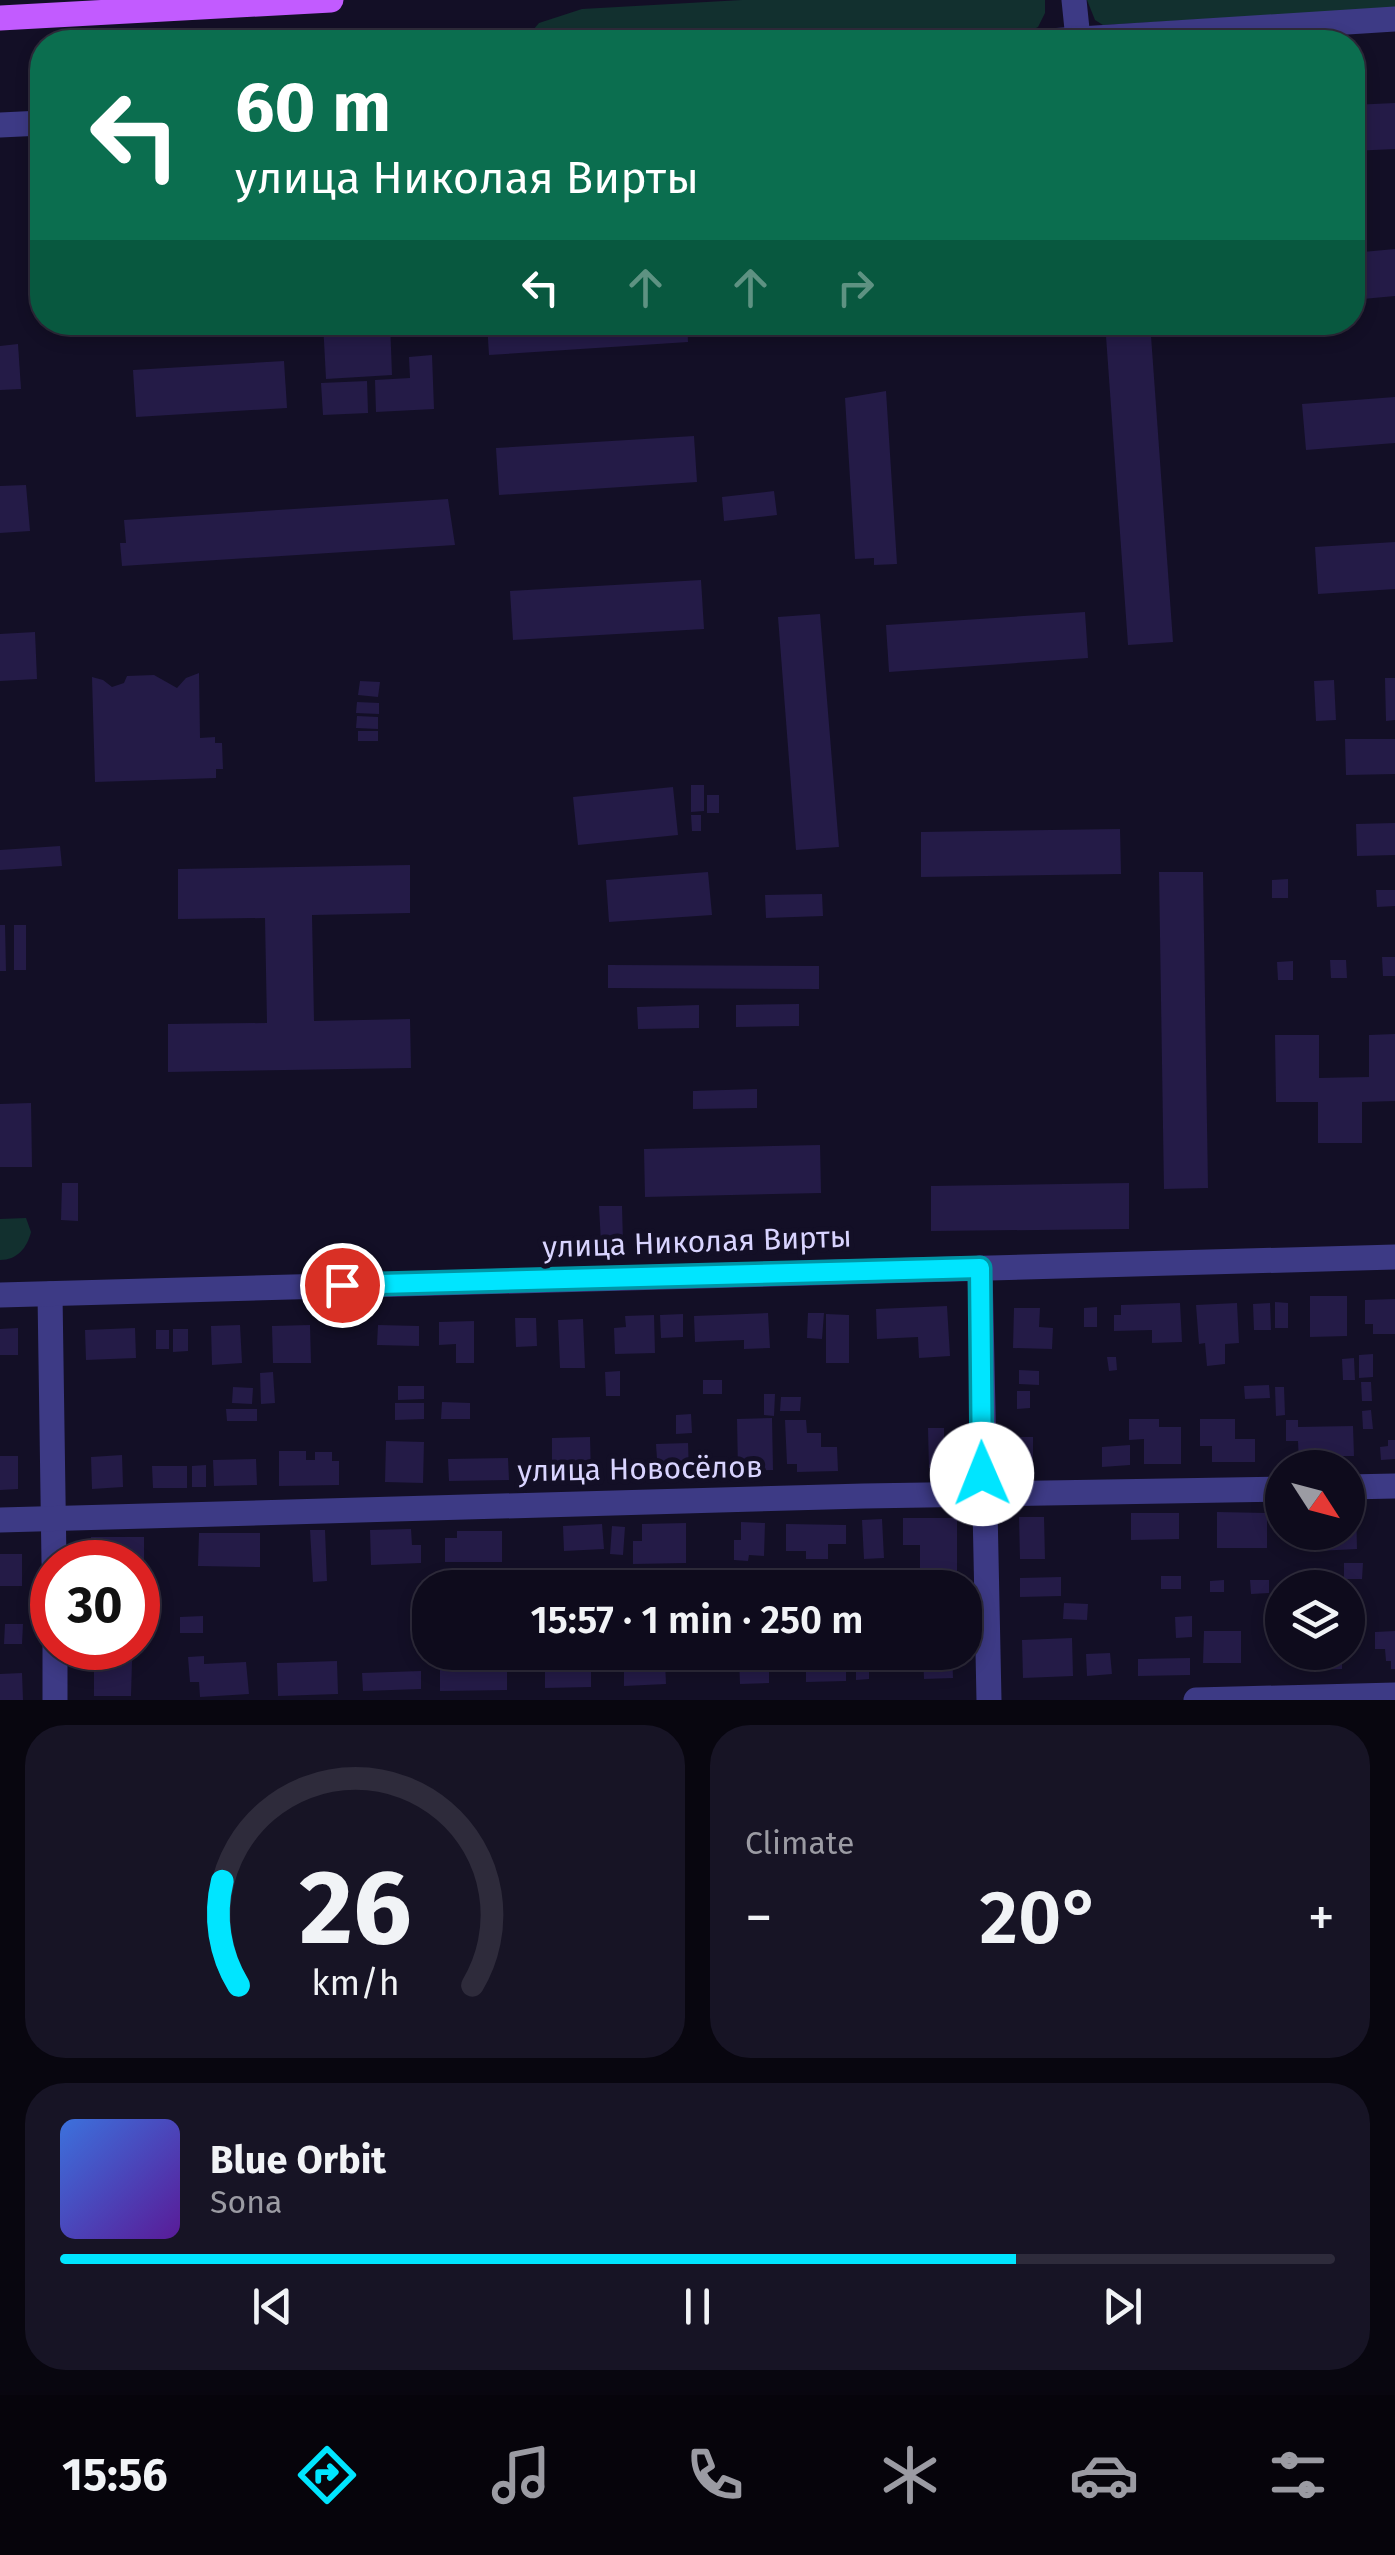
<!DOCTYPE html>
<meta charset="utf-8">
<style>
:root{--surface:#0e0b1c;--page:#171425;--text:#f1f3f6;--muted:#9b9ba3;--line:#2e2b3b;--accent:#00e5ff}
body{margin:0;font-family:"Fira Sans",sans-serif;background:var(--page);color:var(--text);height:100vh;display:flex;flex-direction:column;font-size:38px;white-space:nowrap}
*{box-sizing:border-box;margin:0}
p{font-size:32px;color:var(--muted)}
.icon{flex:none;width:55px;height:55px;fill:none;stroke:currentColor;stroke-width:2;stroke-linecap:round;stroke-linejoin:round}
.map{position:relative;height:1700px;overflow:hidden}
.side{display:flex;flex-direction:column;gap:25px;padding:25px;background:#08060f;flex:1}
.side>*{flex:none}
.banner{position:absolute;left:30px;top:30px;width:1335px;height:305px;border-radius:40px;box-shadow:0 5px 15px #0003,0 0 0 2px var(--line);background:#0b6e4f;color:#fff;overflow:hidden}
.needle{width:65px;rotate:126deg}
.buttons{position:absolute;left:1265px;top:1450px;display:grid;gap:20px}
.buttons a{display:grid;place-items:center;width:100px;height:100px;border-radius:50%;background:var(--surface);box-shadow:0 5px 15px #0003,0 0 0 2px var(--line);font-size:50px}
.speed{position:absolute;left:30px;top:1540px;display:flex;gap:20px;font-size:50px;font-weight:700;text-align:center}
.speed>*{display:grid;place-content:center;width:130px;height:130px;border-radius:50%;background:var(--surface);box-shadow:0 5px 15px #0003,0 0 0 2px var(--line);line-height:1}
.speed .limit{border:15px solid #d22;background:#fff;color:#111}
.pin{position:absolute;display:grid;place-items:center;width:85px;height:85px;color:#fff;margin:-42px;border:5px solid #fff;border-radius:50%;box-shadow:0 2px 10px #0007}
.me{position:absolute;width:110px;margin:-55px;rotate:359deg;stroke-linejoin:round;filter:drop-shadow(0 0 8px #0008)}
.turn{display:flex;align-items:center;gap:35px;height:210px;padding:0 40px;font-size:45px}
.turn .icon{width:130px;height:130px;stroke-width:2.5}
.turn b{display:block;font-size:70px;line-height:85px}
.lanes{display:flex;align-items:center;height:95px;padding:0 40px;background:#0003;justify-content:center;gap:50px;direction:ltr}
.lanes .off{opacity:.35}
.big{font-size:75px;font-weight:600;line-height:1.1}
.side .widget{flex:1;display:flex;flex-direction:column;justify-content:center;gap:15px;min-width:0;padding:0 35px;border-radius:40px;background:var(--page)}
.side .dial{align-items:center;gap:0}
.dial svg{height:260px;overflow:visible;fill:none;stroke:var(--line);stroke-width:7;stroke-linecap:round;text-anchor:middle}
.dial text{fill:var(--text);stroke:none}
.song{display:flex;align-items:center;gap:30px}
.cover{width:120px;height:120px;border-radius:15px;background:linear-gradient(135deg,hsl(220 70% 55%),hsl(270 70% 35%))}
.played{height:10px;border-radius:5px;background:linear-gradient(90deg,var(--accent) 75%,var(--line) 75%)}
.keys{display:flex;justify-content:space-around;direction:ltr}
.heat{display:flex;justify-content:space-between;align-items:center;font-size:55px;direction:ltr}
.side .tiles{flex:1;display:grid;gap:25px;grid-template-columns:1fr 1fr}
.widget:last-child{grid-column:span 2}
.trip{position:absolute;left:412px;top:1570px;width:570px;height:100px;border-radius:40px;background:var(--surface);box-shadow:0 5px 15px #0003,0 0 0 2px var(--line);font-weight:600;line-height:100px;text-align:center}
.tab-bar{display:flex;height:160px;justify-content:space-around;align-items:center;background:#06040b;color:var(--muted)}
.tab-bar .icon{width:70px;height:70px}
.tab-bar .on{color:var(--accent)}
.tab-bar b{font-size:45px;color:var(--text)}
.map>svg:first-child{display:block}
.grass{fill:#12302f}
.forest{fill:url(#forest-crowns)}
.building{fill:#241b47}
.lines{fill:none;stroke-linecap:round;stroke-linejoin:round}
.minor{stroke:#3d3a85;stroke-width:25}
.major{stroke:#c25bff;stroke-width:25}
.route-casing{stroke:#0095a6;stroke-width:25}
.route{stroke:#00e5ff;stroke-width:18}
.labels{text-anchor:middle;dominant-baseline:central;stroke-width:10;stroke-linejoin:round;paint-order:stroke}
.street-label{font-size:30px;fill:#d9d4ff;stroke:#130f26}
</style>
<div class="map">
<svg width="1395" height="1700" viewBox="0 0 1395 1700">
<defs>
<pattern id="forest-crowns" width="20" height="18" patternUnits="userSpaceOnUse" patternTransform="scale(2.5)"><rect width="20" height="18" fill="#12302f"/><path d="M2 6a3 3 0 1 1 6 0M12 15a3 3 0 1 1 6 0" fill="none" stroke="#344d4e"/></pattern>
</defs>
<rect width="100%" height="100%" fill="#130f26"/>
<!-- grass -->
<g class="grass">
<polygon points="742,0 1045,0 1045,13 1038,27 1022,35 880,42 458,42 527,37 539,23 582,9"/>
<polygon points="1087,0 1395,0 1395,8 1103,25 1095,20"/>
<path d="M26 1218 31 1232C27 1248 17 1260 0 1260V1219Z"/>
</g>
<!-- forest -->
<polygon class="forest" points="251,323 139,331 138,323 251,322"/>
<!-- building -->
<g class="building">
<polygon points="1395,103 1395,149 1352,151 1352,105"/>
<polygon points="1395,249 1395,296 1352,300 1352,253"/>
<polygon points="323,322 390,322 392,375 326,379"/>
<polygon points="487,322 687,322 688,342 489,355"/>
<polygon points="1105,322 1150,322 1173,642 1128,645"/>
<polygon points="18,344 21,389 0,390 0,346"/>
<polygon points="432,355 434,409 376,412 375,380 410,378 409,357"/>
<polygon points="284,361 287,408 136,417 133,370"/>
<polygon points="367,381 368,413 323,415 321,383"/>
<polygon points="886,391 897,564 874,565 874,558 855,559 845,398"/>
<polygon points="1395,397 1395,443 1306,450 1302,404"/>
<polygon points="694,436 697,482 499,495 496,448"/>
<polygon points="26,485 30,531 0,533 0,486"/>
<polygon points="774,491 777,515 724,521 722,497"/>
<polygon points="448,499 455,545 122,566 120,543 126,543 124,520"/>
<polygon points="1395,542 1395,589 1318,594 1315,547"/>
<polygon points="701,580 704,629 513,640 510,591"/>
<polygon points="1085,612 1088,658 889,672 886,625"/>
<polygon points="820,614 839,847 796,850 778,617"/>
<polygon points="35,632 37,679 0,681 0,634"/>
<polygon points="199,673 200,738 215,737 215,743 222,743 223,769 216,769 216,778 95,782 92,677 103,680 112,687 124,683 127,676 154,675 177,688 186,678"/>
<polygon points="1385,678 1395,678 1395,720 1386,721"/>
<polygon points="1334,680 1336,720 1316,721 1314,681"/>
<polygon points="360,681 380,682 378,697 358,695"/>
<polygon points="357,702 379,703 379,714 356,713"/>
<polygon points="357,716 378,717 378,729 356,728"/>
<rect x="358" y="731" width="20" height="10"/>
<polygon points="1345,739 1395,739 1395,774 1346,775"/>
<polygon points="691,785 704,785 704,811 691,812"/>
<polygon points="673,787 678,835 578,845 573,797"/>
<rect x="707" y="795" width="12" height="18"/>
<polygon points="691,815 701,815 701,831 692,831"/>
<polygon points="1395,823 1395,855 1357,856 1356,824"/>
<polygon points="1120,829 1121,874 921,877 921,832"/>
<polygon points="60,846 62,866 0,870 0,850"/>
<polygon points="410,865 410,913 312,915 314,1021 410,1019 411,1068 168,1072 168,1024 267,1023 265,918 178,919 178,869"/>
<polygon points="708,872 712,915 609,922 606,880"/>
<polygon points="1159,872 1203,872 1208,1188 1164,1189"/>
<polygon points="1288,879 1288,898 1272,898 1272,880"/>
<polygon points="1376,890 1395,890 1395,906 1377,907"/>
<polygon points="822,894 823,916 766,918 765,895"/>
<polygon points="0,925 5,925 6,971 0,971"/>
<rect x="14" y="925" width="12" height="45"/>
<polygon points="1382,957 1395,957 1395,976 1383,976"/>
<polygon points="1330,960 1346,960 1347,978 1331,978"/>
<polygon points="1293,961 1293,980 1278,980 1277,962"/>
<polygon points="608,965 819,966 819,989 608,988"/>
<polygon points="799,1004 799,1026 736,1027 736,1005"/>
<polygon points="699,1005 699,1028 638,1029 637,1007"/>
<polygon points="1395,1034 1395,1101 1362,1102 1362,1143 1318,1143 1318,1102 1276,1102 1275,1035 1319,1035 1319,1078 1369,1077 1369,1035"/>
<polygon points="757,1089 757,1108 693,1109 693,1091"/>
<polygon points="31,1103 32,1167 0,1167 0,1104"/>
<polygon points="820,1145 821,1193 645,1197 644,1149"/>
<polygon points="62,1183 78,1183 78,1221 61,1220"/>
<polygon points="1129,1183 1129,1229 931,1231 931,1186"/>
<polygon points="599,1206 622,1206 623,1243 601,1243"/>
<polygon points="1310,1296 1347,1296 1347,1336 1310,1337"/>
<polygon points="1395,1299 1395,1334 1373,1334 1373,1324 1365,1324 1365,1300"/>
<polygon points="1275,1302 1288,1303 1288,1328 1275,1328"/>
<polygon points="1180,1303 1182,1342 1152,1343 1152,1330 1114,1331 1114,1315 1121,1315 1121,1305"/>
<polygon points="1237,1303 1239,1343 1225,1344 1225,1364 1207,1366 1205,1343 1199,1344 1196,1305"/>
<polygon points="1270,1303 1271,1330 1254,1330 1253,1304"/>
<polygon points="947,1306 950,1356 919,1358 918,1337 877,1339 876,1309"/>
<polygon points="1097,1307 1097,1327 1084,1327 1084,1308"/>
<polygon points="1014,1308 1040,1308 1039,1327 1053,1328 1052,1349 1013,1348"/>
<polygon points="768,1313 770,1348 744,1349 744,1340 695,1342 694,1316"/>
<polygon points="808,1313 824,1313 822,1339 807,1338"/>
<polygon points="683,1314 683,1337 661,1338 660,1315"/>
<polygon points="826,1314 849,1315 849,1363 826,1363"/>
<polygon points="654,1315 655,1353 615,1354 614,1328 626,1327 625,1316"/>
<polygon points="515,1318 536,1318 537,1346 516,1347"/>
<polygon points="583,1319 585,1368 560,1368 558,1320"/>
<polygon points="474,1321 474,1363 456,1363 456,1344 439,1345 439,1322"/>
<polygon points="240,1325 242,1363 212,1365 211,1326"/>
<polygon points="310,1325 311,1363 273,1363 272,1326"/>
<polygon points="378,1325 419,1326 419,1346 377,1345"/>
<polygon points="18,1328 18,1355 0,1355 0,1329"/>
<polygon points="135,1328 136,1358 86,1360 85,1330"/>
<polygon points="173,1329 188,1329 188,1351 173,1352"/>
<rect x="156" y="1330" width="13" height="19"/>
<polygon points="1373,1354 1373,1377 1359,1378 1359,1355"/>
<polygon points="1107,1357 1116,1357 1117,1370 1109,1371"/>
<polygon points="1354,1358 1355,1380 1343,1380 1342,1359"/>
<polygon points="1019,1370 1039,1371 1039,1385 1019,1384"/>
<polygon points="620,1371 620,1396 606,1396 605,1372"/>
<polygon points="273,1372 275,1403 261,1404 260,1373"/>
<rect x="703" y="1380" width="19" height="14"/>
<polygon points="1361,1382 1371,1382 1372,1401 1362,1401"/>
<polygon points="1269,1385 1270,1398 1245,1399 1244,1386"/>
<polygon points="398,1386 424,1386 424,1399 398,1400"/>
<polygon points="233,1387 253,1388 252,1404 232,1403"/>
<polygon points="1275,1387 1284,1387 1285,1415 1276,1416"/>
<polygon points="1017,1391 1030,1391 1030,1408 1017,1409"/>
<polygon points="764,1394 775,1394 774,1416 764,1415"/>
<polygon points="781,1397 801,1397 800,1411 780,1411"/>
<polygon points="442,1402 470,1403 470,1419 441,1419"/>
<polygon points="395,1403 424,1403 424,1419 395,1420"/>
<polygon points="226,1409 257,1409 257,1421 227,1421"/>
<polygon points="1371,1410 1373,1429 1363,1429 1362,1411"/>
<polygon points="691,1414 692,1433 676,1434 676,1415"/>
<polygon points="772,1418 773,1470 738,1471 737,1419"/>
<polygon points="1129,1419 1159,1419 1159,1427 1181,1427 1181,1464 1144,1464 1144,1439 1129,1440"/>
<polygon points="1200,1419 1235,1419 1235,1439 1255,1439 1255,1462 1212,1462 1212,1446 1200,1446"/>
<polygon points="785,1420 806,1420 807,1433 821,1433 821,1447 837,1447 838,1471 797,1472 797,1464 787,1464"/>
<polygon points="1286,1420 1298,1420 1298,1427 1353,1426 1354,1456 1343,1456 1343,1462 1299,1463 1298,1441 1286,1441"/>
<polygon points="928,1428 944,1428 944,1468 929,1468"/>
<polygon points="590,1437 591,1476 552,1477 552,1438"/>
<rect x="1018" y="1437" width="15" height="31"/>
<polygon points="1388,1440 1395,1440 1395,1459 1381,1460 1380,1447 1388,1446"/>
<polygon points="386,1441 424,1442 423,1483 385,1482"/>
<polygon points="688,1443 689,1473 658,1474 656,1444"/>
<polygon points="1130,1445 1130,1465 1102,1467 1102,1447"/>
<polygon points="279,1451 306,1451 306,1460 315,1460 315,1452 332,1452 332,1461 339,1461 339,1485 279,1486"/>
<polygon points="122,1455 123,1487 92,1489 91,1457"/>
<polygon points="0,1456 18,1456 18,1489 0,1490"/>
<polygon points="508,1458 509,1480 449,1481 448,1459"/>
<polygon points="256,1459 257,1485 214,1486 213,1460"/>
<polygon points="206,1465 206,1487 192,1487 192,1466"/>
<polygon points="152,1466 187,1466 187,1488 153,1488"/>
<polygon points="1356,1508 1357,1549 1317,1551 1316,1532 1348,1532 1348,1509"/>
<polygon points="1217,1512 1267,1513 1267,1548 1217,1548"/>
<polygon points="1131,1513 1179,1513 1179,1539 1131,1540"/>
<polygon points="1019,1517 1044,1517 1045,1559 1020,1559"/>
<polygon points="903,1518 957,1518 957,1588 920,1588 920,1545 903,1545"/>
<polygon points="882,1519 884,1558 864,1559 862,1520"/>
<polygon points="741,1522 765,1523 764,1556 749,1555 748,1561 734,1560 734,1540 741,1540"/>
<polygon points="686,1523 686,1563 633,1564 633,1541 642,1541 642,1524"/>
<polygon points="602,1524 604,1549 564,1551 563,1526"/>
<polygon points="786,1524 846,1525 846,1544 828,1544 828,1559 806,1559 806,1551 786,1551"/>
<polygon points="612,1526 625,1527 623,1555 610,1554"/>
<polygon points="411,1529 412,1545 421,1545 421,1563 371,1565 370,1530"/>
<polygon points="310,1530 325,1530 327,1581 313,1582"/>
<polygon points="457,1531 502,1531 502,1562 445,1562 445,1538 457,1538"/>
<polygon points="199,1533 260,1533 260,1567 198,1566"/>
<polygon points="91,1537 144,1537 144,1564 91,1562"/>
<rect x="0" y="1554" width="22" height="32"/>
<polygon points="1344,1563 1363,1563 1362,1579 1344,1579"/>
<polygon points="450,1576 450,1588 435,1588 434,1577"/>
<rect x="1161" y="1576" width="20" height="13"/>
<polygon points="1061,1577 1061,1596 1020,1597 1020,1578"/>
<polygon points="1224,1580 1224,1592 1210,1592 1210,1581"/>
<polygon points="1250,1580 1269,1580 1269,1593 1251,1594"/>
<polygon points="1064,1603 1088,1604 1087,1620 1063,1619"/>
<polygon points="203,1616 203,1633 180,1633 180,1617"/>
<polygon points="1192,1616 1192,1637 1176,1638 1175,1617"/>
<polygon points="5,1624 23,1624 22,1644 4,1644"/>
<polygon points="1204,1631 1241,1631 1241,1663 1203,1663"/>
<polygon points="1395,1631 1395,1669 1391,1669 1391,1661 1386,1661 1385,1649 1375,1649 1375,1632"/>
<polygon points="1072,1638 1073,1676 1023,1678 1022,1640"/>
<polygon points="476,1652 507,1652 507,1690 440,1691 440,1659 476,1658"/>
<polygon points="923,1652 952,1652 953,1678 924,1679"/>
<polygon points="1311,1652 1342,1652 1342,1669 1311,1670"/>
<polygon points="1110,1653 1112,1674 1087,1676 1086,1654"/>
<polygon points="204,1656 204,1664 246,1662 249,1694 200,1697 199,1682 190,1682 188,1657"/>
<polygon points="545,1657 591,1657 591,1687 545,1688"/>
<polygon points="806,1657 846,1657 846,1681 806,1682"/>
<polygon points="1190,1658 1190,1675 1138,1676 1138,1659"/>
<polygon points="739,1659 769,1659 769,1683 740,1684"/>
<polygon points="869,1659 869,1679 856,1680 856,1660"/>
<polygon points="94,1660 132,1661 131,1696 94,1696"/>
<polygon points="337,1661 338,1694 278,1696 277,1663"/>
<polygon points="665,1661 666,1684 624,1686 624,1662"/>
<polygon points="421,1671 421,1689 363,1691 362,1673"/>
<polygon points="22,1673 23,1700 0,1700 0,1674"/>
</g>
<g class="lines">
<!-- minor -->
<g class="minor">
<polyline points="1074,0 1078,39"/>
<polyline points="1033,42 1395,19"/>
<polyline points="0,125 42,123"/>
<polyline points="980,1268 989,1700"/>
<polyline points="50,1294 54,1562"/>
<polyline points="0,1295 1395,1257"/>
<polyline points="1348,1487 1395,1486"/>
<polyline points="0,1520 864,1496 1282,1489"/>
<polyline points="55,1648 55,1700"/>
<polyline points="1196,1700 1395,1695"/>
</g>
<!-- major -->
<polyline class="major" points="0,18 331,0"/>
</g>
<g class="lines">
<defs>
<polyline id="route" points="342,1285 980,1268 982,1474"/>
</defs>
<!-- route casing -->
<use href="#route" class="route-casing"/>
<!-- route -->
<use href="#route" class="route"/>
</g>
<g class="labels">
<!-- street labels -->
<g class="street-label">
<text transform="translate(697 1242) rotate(-2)">улица Николая Вирты</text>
<text transform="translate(640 1469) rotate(-1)">улица Новосёлов</text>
</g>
</g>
</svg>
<div class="buttons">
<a><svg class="needle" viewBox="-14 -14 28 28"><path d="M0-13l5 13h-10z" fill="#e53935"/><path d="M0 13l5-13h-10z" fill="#9b9ba3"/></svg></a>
<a><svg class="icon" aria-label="layers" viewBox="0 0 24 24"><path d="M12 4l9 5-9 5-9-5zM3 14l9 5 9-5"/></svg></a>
</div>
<div class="speed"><div class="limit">30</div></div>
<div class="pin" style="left:342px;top:1285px;background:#d93025"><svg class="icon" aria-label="arrive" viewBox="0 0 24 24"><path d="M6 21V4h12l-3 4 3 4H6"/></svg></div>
<svg class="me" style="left:982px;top:1474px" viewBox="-20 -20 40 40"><circle r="19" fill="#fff"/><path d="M0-13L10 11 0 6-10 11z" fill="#00e5ff"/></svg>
<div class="trip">15:57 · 1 min · 250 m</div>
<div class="banner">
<div class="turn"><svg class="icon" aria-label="left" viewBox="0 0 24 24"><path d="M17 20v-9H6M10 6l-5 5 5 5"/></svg><div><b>60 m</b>улица Николая Вирты</div></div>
<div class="lanes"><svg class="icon" aria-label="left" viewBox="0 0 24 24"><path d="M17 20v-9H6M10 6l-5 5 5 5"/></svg><svg class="icon off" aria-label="ahead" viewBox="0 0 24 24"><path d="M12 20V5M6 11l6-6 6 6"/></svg><svg class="icon off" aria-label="ahead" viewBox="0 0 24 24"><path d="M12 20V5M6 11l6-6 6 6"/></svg><svg class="icon off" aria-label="right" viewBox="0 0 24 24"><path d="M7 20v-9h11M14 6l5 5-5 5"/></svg></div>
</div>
</div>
<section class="side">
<div class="tiles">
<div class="widget dial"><svg viewBox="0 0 100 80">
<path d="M14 69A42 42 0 1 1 86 69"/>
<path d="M14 69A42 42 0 0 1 9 37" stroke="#00e5ff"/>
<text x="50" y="56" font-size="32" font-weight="700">26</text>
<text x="50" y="72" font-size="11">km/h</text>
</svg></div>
<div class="widget"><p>Climate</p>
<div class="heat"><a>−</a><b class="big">20°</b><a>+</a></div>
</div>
<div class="widget">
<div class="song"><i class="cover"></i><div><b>Blue Orbit</b><p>Sona</p></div></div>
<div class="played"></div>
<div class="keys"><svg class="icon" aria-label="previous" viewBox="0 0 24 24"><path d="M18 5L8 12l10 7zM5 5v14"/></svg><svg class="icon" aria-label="pause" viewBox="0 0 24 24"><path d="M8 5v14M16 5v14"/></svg><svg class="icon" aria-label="next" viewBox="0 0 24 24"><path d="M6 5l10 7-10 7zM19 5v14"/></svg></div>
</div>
</div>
</section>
<nav class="tab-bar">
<b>15:56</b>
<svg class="icon on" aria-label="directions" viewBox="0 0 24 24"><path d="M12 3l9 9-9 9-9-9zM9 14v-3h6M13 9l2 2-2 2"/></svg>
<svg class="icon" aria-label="music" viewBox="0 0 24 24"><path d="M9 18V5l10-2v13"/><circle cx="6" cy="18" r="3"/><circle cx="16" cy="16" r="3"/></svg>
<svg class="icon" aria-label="phone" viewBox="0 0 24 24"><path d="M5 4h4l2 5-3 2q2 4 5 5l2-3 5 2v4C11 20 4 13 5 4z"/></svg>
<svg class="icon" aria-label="climate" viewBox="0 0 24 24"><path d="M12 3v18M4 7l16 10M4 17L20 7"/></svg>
<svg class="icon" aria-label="car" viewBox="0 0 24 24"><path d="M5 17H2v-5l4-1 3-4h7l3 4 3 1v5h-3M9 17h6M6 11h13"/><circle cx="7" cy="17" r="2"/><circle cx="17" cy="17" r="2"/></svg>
<svg class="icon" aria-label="filters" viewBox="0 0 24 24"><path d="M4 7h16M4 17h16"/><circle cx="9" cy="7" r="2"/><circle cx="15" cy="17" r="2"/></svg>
</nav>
